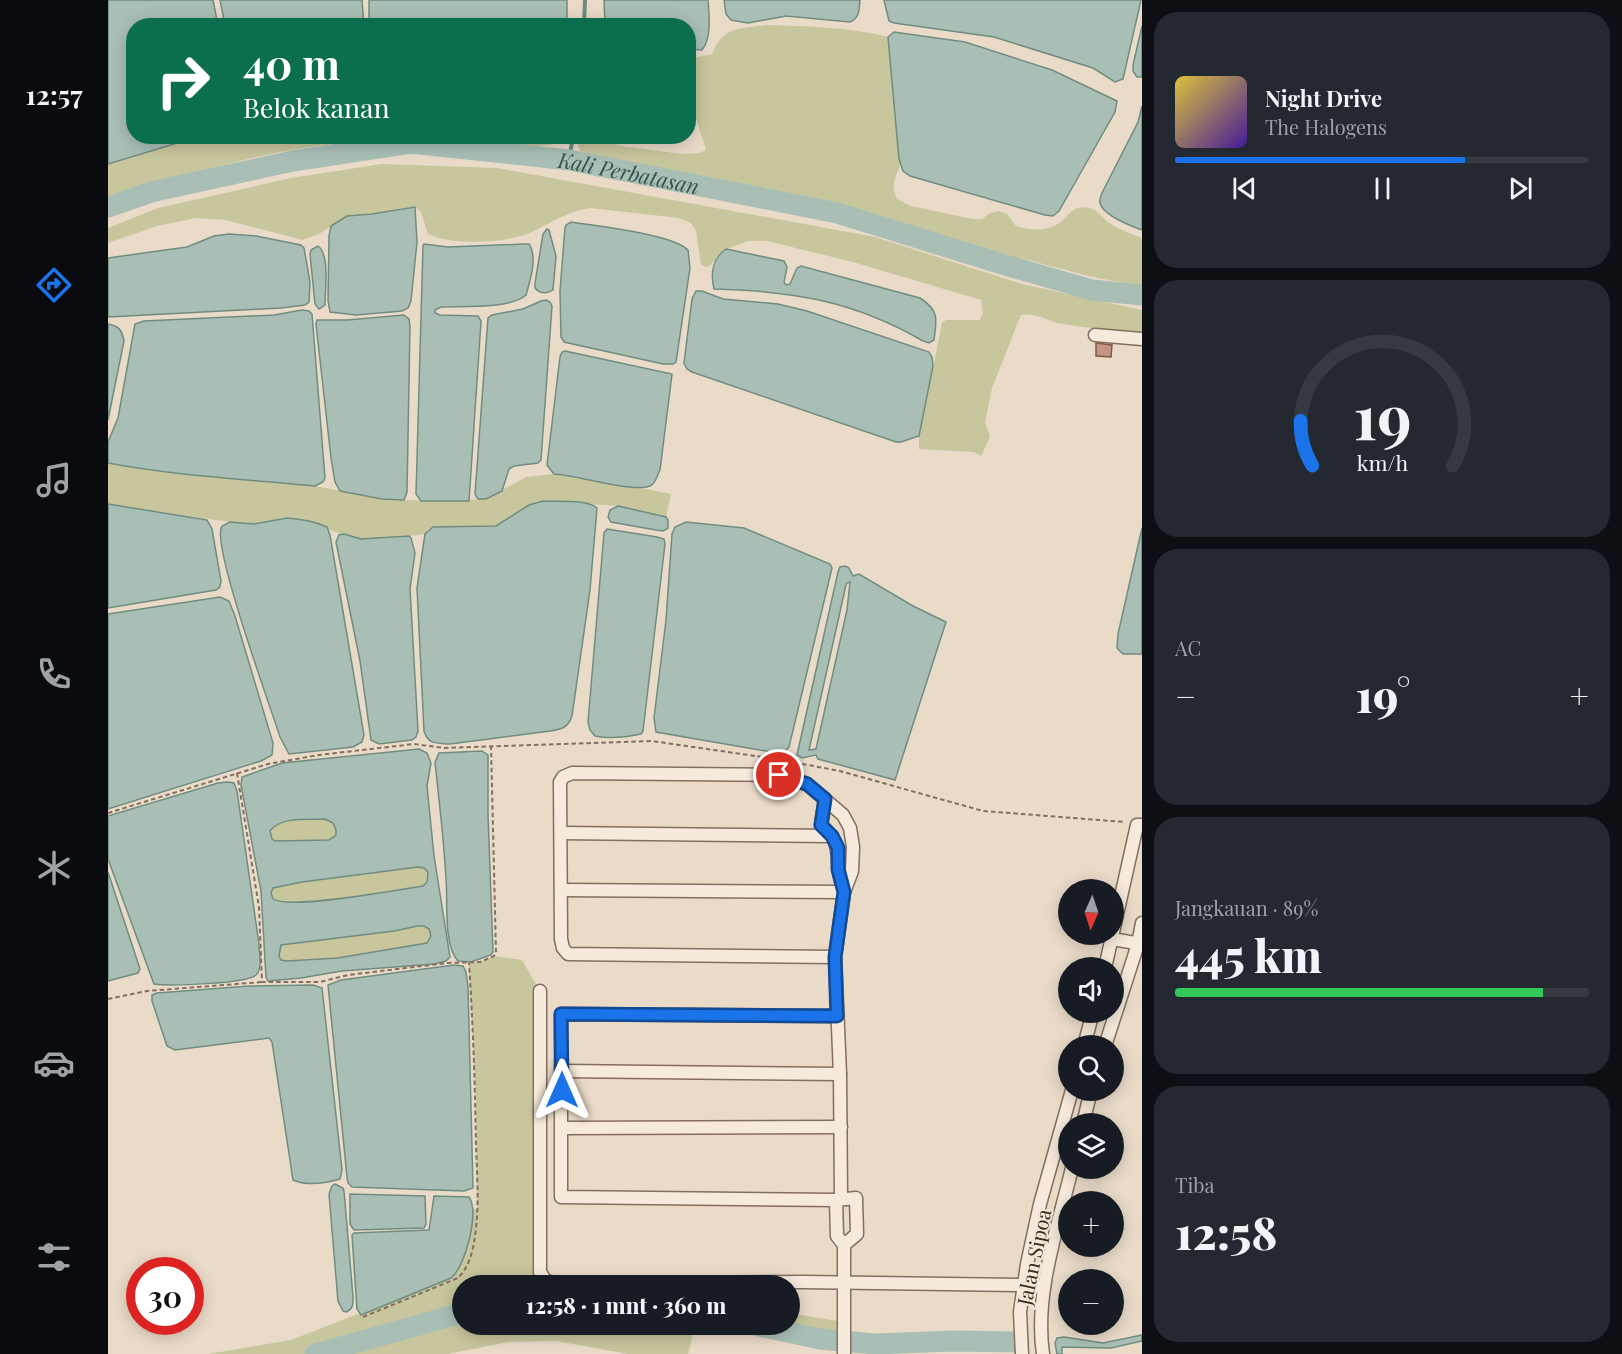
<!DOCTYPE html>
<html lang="id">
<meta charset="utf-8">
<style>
:root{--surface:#171b24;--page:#242831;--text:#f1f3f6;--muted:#9ea1a6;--line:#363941;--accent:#1a73e8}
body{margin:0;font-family:"Playfair Display",serif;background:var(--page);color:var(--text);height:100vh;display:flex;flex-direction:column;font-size:22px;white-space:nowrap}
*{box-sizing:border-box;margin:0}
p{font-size:20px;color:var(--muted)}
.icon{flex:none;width:33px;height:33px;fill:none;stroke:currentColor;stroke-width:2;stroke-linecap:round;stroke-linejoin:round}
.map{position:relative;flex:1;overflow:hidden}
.drawer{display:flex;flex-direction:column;gap:12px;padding:12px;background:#0d0f14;width:480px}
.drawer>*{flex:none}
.guide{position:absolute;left:18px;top:18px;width:570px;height:126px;border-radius:24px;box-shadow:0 3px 15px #0003;background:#0b6e4f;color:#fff;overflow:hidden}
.needle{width:39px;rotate:183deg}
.fabs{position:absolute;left:950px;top:879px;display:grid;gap:12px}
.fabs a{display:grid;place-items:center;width:66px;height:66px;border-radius:50%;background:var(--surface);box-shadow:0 3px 15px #0003;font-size:30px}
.speed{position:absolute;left:18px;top:1257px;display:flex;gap:12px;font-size:30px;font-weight:700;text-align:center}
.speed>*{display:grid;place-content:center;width:78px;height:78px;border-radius:50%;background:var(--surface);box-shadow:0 3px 15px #0003;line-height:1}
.speed .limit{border:9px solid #d22;background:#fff;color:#111}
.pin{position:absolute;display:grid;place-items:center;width:51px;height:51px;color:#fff;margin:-26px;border:3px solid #fff;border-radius:50%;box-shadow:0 2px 6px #0007}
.me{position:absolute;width:66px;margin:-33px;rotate:0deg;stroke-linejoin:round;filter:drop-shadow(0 0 4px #0008)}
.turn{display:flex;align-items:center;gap:21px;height:126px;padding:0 18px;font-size:27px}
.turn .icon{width:78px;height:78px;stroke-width:2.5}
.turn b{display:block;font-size:42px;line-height:51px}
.big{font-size:45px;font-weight:800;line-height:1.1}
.drawer .tile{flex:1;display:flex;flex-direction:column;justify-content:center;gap:9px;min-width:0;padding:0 21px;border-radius:24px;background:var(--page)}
.drawer .dial{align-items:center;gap:0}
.dial svg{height:156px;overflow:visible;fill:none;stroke:var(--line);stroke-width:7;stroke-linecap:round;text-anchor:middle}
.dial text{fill:var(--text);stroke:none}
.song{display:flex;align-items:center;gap:18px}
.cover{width:72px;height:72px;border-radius:9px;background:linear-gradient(135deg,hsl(50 70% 55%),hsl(260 70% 35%))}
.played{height:6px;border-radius:3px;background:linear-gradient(90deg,var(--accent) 70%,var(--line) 70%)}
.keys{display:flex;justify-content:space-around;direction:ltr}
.heat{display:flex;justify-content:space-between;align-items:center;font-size:33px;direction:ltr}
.charge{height:9px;border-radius:4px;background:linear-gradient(90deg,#34c759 89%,var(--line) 0)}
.trip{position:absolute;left:344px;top:1275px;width:348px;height:60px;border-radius:30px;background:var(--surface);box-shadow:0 3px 15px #0003;font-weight:800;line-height:60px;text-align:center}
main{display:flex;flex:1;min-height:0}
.menu{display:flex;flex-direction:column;width:108px;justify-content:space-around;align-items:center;background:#090b0e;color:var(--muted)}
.menu .icon{width:42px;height:42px}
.menu .active{color:var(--accent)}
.menu b{font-size:27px;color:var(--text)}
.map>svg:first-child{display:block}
.green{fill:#c7c69d}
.water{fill:#a9bfb5;stroke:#708c81;stroke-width:1.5;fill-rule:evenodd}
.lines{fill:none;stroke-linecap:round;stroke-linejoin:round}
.stream{stroke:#708c81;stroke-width:4}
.river{stroke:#a9bfb5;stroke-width:21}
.building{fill:#c49583;stroke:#815748;stroke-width:1.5}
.street-casing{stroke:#846e5f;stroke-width:15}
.path{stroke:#846e5f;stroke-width:2;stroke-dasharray:4.5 3;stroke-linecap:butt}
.street{stroke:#f5eadb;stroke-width:12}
.route-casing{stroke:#114b97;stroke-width:15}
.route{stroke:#1a73e8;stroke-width:10}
.labels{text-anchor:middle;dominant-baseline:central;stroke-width:4.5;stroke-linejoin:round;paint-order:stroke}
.street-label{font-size:20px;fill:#362921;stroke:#f2e7d7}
.water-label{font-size:21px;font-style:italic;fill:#32544d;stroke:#f2e7d7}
</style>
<main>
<nav class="menu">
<b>12:57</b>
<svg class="icon active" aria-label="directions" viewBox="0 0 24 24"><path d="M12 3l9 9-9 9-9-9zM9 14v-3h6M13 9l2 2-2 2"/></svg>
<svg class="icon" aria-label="music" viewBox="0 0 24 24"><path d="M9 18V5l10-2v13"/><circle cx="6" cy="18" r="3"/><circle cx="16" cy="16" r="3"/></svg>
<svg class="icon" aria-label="phone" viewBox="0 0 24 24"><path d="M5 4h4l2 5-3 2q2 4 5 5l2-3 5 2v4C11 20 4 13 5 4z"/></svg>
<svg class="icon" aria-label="climate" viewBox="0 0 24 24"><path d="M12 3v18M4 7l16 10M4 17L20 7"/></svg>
<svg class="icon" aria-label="car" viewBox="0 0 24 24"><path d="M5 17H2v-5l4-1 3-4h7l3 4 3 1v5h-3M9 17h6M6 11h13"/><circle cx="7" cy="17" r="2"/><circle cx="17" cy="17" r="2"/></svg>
<svg class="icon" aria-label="filters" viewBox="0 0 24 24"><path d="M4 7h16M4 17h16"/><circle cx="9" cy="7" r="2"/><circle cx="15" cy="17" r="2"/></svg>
</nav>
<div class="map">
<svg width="1034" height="1354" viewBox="0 0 1034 1354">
<rect width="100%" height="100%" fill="#eadbc9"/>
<!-- green -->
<g class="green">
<path d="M658 25C698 26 741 27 780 37L792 166C786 180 783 186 789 199L803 206 864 219H874L882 213 891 211 899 214 908 226C921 230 937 232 950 224 961 218 963 204 981 208 990 210 993 217 1000 222 1009 229 1023 234 1034 238V286L984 277 920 260 896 256 708 202 653 192 611 179 526 165 472 151 470 146 473 137 483 136 513 146 574 154 591 153 598 150 581 96V59L604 54C615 26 631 29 658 25Z"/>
<path d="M147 136 455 137 454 141C429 155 340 137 306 138 271 140 236 142 202 147 133 157 66 180 0 201V164L89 137H130L139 139Z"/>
<path d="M274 164 389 168 767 237 914 284 1034 310V333C1007 331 981 328 954 324 939 321 928 312 913 315L884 388 877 422 882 437 873 456 866 452 811 449V436L834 323 838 320H872L875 313 873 300 745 262 659 241H640L619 249 611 254 602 266 597 267 593 264 588 231 583 223 571 218 482 208C461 211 444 222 426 231 403 243 343 246 320 234L313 212 307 207 264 214 239 216 211 234 194 240 118 220 88 218 49 226 0 243V228L50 208 183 178Z"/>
<polygon points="0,463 36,470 207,486 274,499 326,501 378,499 418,477 446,474 464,475 563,494 558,517 510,506 435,501 388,526 320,529 317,534 282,538 253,539 241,537 195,519 179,518 146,524 122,522 0,504"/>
<path d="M217 819 225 823 228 830V835L221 840 167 841 164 839 162 831C173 816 201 820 217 819Z"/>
<path d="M310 867 316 868 320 872 319 882 315 886C290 890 181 910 165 899L163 893 165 888 194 882Z"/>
<polygon points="316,926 321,929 323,936 319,943 230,958 179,961 173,960 171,956 173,945"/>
<path d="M386 956 414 960 432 991V1272L454 1285 354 1286V1324H681V1313L736 1322V1351L648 1333 587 1326 580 1354H520L448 1341 400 1342 340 1354H100L183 1340 343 1278C358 1262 365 1230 365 1209H369L368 1103 361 963 372 962Z"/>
</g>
<!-- water -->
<g class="water">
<polygon points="0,0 105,0 110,25 26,26 26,136 89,137 0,164"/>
<polygon points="112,0 254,0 256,25 117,25"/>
<rect x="261" y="0" width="198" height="25"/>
<path d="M496 0H600C601 14 604 38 594 50L581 49 580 26 497 25Z"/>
<path d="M616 0H752C751 9 752 18 742 22L678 16 640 23 623 20 618 14Z"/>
<polygon points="776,0 1033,0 1015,79 1007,82 985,68 886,37 786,23 781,21"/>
<polygon points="1034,26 1034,77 1029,77 1025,71 1025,65"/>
<polygon points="786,32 857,42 944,70 1009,101 1007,112 951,211 945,216 937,215 802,176 795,171 791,159 780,37"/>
<path d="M1034 106V230C1023 226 995 215 992 203 991 200 993 196 994 193L1030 122Z"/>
<polygon points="307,207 309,242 303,301 300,308 294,311 248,315 222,312 220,301 221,236 223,226 239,216 264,214"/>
<path d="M463 222C488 226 564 234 580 250L582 268 568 362 565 364H555L456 342 453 337 452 291 457 228 458 225Z"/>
<path d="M439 229 441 230 448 256 445 290C439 294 432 294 427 288V283L435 234Z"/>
<polygon points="121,234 148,236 193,245 196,248 202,282 201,302 197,305 173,308 0,317 0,258 79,247 106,236"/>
<path d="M316 244 340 247 416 244H421C430 257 422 281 418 295 403 309 355 306 333 307L327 310V313L332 315 370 316 373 321 361 501H313L308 494 315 246Z"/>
<path d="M210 246C222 254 217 290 217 305L211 309 207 304 202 254 203 250Z"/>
<path d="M618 249 676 261 679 267 676 282 678 285 682 284 689 268 693 266 812 298C831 310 829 319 826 340L821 343 815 341C746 301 685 291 606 289 602 273 605 258 618 249Z"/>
<polygon points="588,291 594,291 615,299 670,304 699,311 821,352 824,357 825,366 811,436 793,442 788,442 584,372 579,369 576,363 584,299"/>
<polygon points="438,300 442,302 444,306 433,460 430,463 406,466 401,469 394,491 378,499 370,499 367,494 380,318 384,315 415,309 433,301"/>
<path d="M194 310 201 311 204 314 217 478 215 482 207 486C138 479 68 476 0 463V442L10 418 27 324 36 321 166 315Z"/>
<polygon points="296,315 301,319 302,326 299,492 296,500 274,499 232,491 227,482 223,458 208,324 209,320 239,320"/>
<path d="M0 324C11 326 14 330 16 341L0 420Z"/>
<path d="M457 351 564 374 552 470C549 475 548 484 542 486 524 493 469 475 446 474L439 465 452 357 454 352Z"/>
<path d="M435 501C449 502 479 499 489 508L482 590 464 716C460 728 454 729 442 731L342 744C329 743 320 745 316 731L309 588 317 534 325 527 388 526 421 505Z"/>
<polygon points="0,504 99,520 104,529 113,581 112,587 108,590 0,608"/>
<polygon points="510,506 558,517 560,520 560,528 555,531 548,530 503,522 500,517 502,510"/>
<path d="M179 518C194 519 206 521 219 527L222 535 256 735 254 742 245 747 181 754 172 737C163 708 102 542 114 526L122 522 146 524Z"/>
<polygon points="578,522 636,528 722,564 724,568 681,747 675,754 548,732 546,718 558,620 564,534 567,527"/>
<polygon points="1034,528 1034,654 1015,654 1009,648 1010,634"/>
<path d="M499 529 549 537 556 539 557 544 535 731 533 734C519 737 501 739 487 736L482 730 480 722 496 533Z"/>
<polygon points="236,534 253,539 301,536 303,538 307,553 302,589 310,731 308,737 304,740 271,744 263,740 252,661 228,542 231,535"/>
<path d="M737 566 741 568 745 576 751 574 805 606 838 622 787 780 710 759 708 755 694 758 689 755 730 572 732 567ZM742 582 739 610 708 749 701 750 738 585 739 583Z"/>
<polygon points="112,597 121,601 127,616 165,743 164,755 153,761 0,809 0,614"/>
<path d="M311 749 319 753 323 763 319 786 326 856 342 957 338 961 326 964 234 971 193 978 160 981 158 977 153 891 133 785 134 777 174 763ZM217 819 225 823 228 830V835L221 840 167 841 164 839 162 831C173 816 201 820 217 819ZM310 867 316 868 320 872 319 882 315 886C290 890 181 910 165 899L163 893 165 888 194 882ZM310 926H316L321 929 323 936 319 943 230 958 179 961 173 960 171 956 173 945 286 931Z"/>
<path d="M374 751 380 755V814L385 952 383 955 363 962 350 961C335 945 340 900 338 879 336 840 331 801 327 762L331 753Z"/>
<path d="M120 782 126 783 129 791 151 944C151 952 155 969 148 975 137 984 62 986 46 984L0 859V816L110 783Z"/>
<polygon points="0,872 32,969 30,973 0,981"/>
<polygon points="346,965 355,966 358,972 360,987 365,1188 356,1191 244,1187 240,1183 239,1177 220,985 233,980"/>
<path d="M141 986 205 985 214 988 234 1170 232 1179C218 1183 198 1186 185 1180L164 1042 161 1038 67 1050 59 1046 44 1001V995L49 993Z"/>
<path d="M227 1184 235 1188 236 1191 245 1297C245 1305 245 1309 238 1312L235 1311 230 1301 221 1194 224 1186Z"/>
<polygon points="242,1194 317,1196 318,1224 316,1228 246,1230 242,1224"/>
<path d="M326 1196 361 1197C372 1211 357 1268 343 1278L253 1315 249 1309 244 1235 246 1233 321 1230Z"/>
<polygon points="1034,1335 1034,1341 1003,1348 954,1347 954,1354 949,1354 947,1343 949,1338 956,1337 995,1343"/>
</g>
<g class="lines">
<!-- stream -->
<g class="stream">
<polyline points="476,26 477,0"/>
<polyline points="461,160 465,136"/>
</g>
<!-- river -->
<g class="river">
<path id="s1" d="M0 207 43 192 185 161 303 143 461 160 729 213 897 265 984 290 1034 295"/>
<polyline points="642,1324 712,1339 767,1344 845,1341 910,1342"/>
<polyline points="207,1354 354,1313"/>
</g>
</g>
<!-- building -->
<polygon class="building" points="988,343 1004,345 1003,357 988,356"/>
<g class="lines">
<defs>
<g id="street">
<polyline points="987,335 1034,339"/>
<path d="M717 799 713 825C731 843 728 844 731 868 731 876 734 884 736 892"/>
<polyline points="453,833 724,836"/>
<polyline points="454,890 736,892"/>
<polyline points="1004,939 1034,944"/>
<polyline points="727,957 460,954 455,948 453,939 452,782 455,777 464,773 671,775 699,784 735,815 742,828 745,847 744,871 736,892 727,957 732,1074 733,1198"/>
<polyline points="997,968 1029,825 1034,825"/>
<polyline points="432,991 432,1272 437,1280 449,1284 696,1282 916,1285 936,1287"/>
<polyline points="976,1046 985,1012"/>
<polyline points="997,1046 1030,944 1034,923"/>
<polyline points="454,1071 732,1074"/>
<polyline points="975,1124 983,1090"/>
<polyline points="454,1128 733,1127"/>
<polyline points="728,1200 453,1197 453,1014 729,1016"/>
<polyline points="736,1354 736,1245 729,1236 728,1200 748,1198 749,1234 736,1245"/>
<polyline points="914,1354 912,1312 919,1264 932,1204 964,1090"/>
<path d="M935 1354C926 1294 950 1227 964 1168"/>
</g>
</defs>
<!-- street casing -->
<use href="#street" class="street-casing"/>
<!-- path -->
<g class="path">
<polyline points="129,773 151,907 154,982 212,982 240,975 339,963 372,962 386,956 388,953 383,746"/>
<polyline points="0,813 160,764 211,755 306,744 336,748 544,741 668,759 732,771 875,811 1017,822"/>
<polyline points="0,999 39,991 154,982"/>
<path d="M255 1317 350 1278C363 1265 366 1246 368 1228 371 1201 369 1172 368 1145 367 1085 365 1024 361 963"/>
</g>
<!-- street -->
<use href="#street" class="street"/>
</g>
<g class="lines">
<defs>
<polyline id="route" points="454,1090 453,1014 729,1016 727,957 736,892 730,869 730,848 724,836 713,825 717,799 699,784 671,775"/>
</defs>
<!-- route casing -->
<use href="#route" class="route-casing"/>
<!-- route -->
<use href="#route" class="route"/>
</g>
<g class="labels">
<!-- street labels -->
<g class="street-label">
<text transform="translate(925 1257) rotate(-78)">Jalan Sipoa</text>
</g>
<!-- water labels -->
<g class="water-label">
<text stroke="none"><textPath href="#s1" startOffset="530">Kali Perbatasan</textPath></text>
</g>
</g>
</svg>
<div class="fabs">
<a><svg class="needle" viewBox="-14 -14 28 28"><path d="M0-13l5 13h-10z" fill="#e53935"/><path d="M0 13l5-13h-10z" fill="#9ea1a6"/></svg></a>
<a><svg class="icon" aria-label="sound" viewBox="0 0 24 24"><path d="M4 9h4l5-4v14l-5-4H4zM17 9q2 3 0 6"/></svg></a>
<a><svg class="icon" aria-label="search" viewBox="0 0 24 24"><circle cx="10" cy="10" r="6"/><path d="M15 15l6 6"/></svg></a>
<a><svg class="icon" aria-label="layers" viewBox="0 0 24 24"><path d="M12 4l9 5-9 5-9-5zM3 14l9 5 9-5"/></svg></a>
<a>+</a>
<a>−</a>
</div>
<div class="speed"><div class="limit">30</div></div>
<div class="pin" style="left:671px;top:775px;background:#d93025"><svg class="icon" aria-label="arrive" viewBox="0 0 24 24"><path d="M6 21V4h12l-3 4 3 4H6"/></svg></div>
<svg class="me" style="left:454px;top:1090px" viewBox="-20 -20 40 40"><path d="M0-17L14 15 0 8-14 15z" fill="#1a73e8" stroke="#fff" stroke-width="4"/></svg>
<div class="trip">12:58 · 1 mnt · 360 m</div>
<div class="guide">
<div class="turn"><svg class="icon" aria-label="right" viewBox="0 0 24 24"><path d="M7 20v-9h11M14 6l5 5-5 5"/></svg><div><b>40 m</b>Belok kanan</div></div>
</div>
</div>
<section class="drawer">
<div class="tile">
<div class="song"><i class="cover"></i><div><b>Night Drive</b><p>The Halogens</p></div></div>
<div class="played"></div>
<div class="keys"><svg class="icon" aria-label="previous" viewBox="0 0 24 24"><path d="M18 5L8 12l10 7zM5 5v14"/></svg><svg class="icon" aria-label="pause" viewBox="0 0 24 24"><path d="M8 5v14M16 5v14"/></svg><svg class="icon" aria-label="next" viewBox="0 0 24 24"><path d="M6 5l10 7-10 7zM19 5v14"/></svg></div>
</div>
<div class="tile dial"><svg viewBox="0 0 100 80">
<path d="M14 69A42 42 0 1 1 86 69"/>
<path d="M14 69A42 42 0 0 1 8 46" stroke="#1a73e8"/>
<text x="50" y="56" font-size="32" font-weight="700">19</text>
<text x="50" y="72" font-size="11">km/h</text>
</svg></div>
<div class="tile"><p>AC</p>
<div class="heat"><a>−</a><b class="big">19°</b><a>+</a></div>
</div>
<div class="tile"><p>Jangkauan · 89%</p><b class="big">445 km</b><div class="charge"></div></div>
<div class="tile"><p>Tiba</p><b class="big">12:58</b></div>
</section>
</main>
